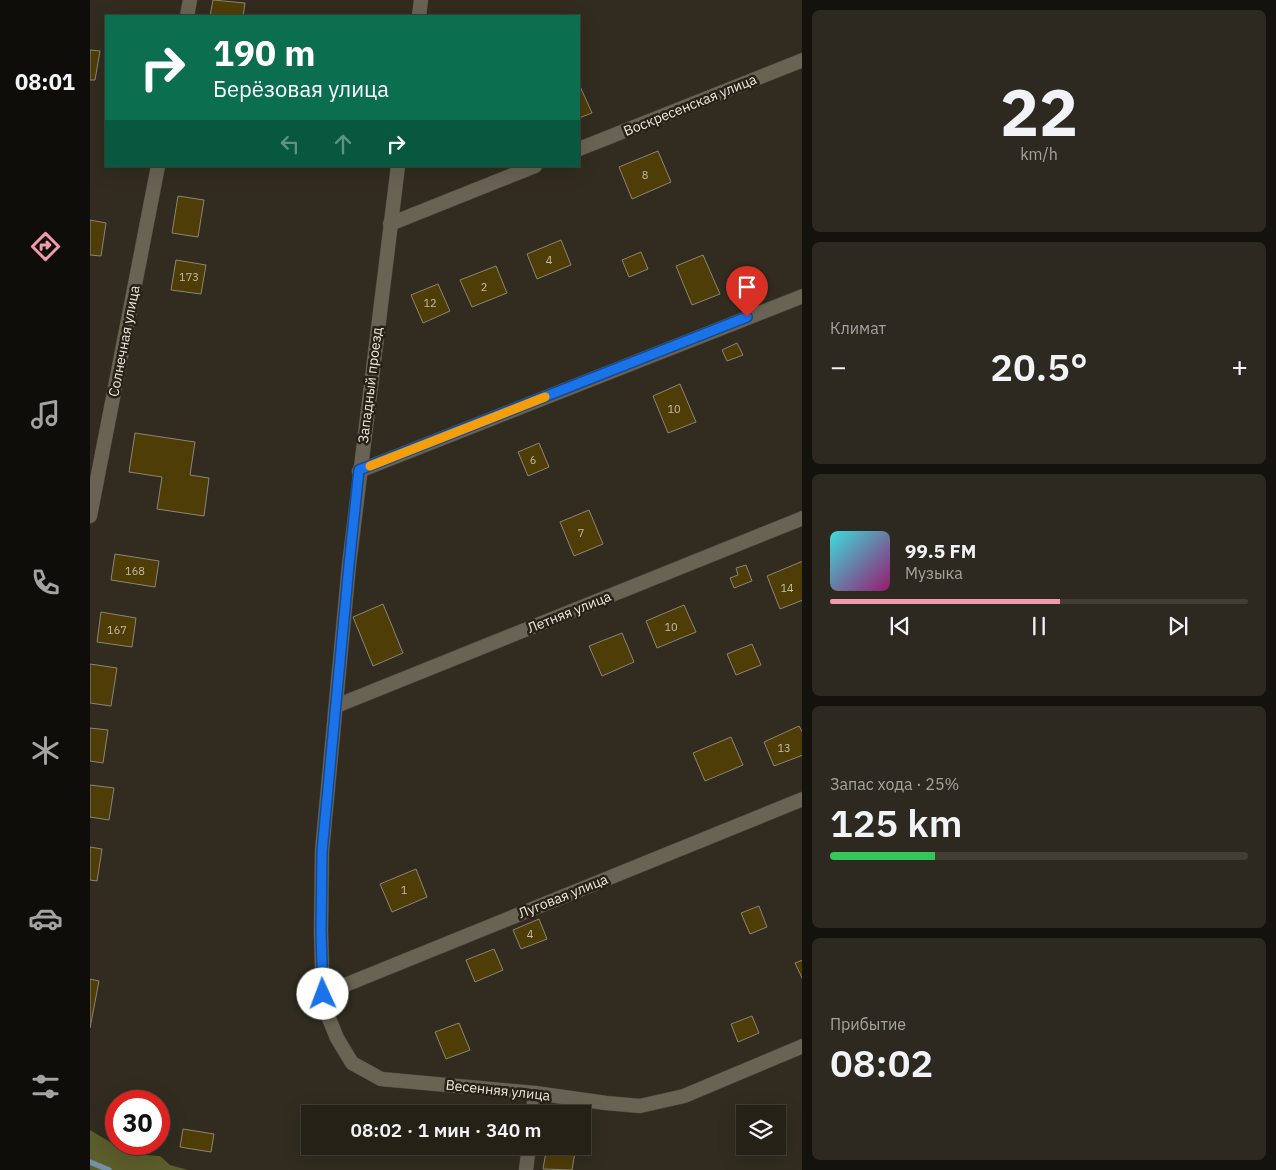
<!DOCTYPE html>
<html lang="ru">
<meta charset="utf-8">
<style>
:root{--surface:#252117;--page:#2d2920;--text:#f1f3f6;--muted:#a3a3a1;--line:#423e36;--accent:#f29aad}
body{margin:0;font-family:"IBM Plex Sans",sans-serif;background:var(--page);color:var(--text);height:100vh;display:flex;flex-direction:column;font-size:19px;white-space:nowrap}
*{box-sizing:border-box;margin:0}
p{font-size:16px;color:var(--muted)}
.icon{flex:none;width:28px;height:28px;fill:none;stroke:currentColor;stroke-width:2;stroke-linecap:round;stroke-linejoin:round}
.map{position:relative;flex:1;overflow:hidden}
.details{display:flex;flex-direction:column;gap:10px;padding:10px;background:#14120d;width:474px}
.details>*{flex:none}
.guide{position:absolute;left:15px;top:15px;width:475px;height:152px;border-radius:0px;box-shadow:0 5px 20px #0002,0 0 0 1px var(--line);background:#0b6e4f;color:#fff;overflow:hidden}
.tools{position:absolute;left:646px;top:1105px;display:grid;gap:10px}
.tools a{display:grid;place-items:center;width:50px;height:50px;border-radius:0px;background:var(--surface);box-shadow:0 5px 20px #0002,0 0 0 1px var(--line);font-size:25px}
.speed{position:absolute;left:15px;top:1090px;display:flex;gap:10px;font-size:25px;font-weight:700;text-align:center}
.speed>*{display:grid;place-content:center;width:65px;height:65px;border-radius:50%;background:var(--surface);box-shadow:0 5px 20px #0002,0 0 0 1px var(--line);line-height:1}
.speed .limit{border:8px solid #d22;background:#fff;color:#111}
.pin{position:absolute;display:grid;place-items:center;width:42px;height:42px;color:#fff;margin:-51px -21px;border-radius:50% 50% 50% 0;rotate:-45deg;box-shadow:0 0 5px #0007}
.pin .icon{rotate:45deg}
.me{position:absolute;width:55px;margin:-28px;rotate:358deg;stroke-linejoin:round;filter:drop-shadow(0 0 4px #0008)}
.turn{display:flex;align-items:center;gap:18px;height:105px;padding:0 25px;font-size:22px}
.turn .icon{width:65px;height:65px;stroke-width:2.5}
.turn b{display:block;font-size:35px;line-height:42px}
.lanes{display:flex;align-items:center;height:48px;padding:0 25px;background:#0003;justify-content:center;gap:25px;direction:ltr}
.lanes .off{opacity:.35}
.big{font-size:38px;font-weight:600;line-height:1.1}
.details .card{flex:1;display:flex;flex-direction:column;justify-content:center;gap:8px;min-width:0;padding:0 18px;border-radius:8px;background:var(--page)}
.details .dial{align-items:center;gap:0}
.dial b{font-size:65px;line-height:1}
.song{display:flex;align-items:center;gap:15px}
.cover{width:60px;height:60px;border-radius:8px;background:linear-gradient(135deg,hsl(180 70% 55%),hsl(320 70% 35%))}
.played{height:5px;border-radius:2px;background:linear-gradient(90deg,var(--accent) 55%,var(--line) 55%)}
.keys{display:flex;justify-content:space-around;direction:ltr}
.heat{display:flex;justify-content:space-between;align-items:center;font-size:28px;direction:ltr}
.charge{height:8px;border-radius:4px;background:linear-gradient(90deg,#34c759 25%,var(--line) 0)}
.trip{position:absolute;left:211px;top:1105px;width:290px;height:50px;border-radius:0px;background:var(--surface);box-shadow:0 5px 20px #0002,0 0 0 1px var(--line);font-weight:600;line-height:50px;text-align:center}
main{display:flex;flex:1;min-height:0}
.menu{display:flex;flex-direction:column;width:90px;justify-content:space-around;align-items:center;background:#0f0d09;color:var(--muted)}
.menu .icon{width:35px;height:35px}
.menu .current{color:var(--accent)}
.menu b{font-size:22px;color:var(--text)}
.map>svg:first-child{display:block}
.forest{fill:#5c5d2c}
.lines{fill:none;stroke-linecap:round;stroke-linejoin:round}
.stream{stroke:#758fa5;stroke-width:5.5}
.building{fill:#4f3d08;stroke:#8b8576}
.minor-casing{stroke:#4c473c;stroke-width:15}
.minor{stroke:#696354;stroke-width:14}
.route-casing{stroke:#114b97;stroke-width:12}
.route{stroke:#1a73e8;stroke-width:9}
.slow{stroke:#f59e0b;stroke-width:9}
.labels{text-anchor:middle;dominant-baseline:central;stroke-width:5;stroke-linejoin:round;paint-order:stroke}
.number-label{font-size:11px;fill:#c5bdaa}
.street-label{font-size:14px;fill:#ece8e0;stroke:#282216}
</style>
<main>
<nav class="menu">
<b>08:01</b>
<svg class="icon current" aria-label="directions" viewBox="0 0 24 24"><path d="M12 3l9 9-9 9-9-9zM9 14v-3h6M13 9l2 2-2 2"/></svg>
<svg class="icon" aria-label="music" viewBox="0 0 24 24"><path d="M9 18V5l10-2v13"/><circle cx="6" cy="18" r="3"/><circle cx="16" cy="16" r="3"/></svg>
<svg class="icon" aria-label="phone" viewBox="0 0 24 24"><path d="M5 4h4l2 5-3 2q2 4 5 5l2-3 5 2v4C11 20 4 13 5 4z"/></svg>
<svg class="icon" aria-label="climate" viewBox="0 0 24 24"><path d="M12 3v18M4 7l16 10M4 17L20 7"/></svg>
<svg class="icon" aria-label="car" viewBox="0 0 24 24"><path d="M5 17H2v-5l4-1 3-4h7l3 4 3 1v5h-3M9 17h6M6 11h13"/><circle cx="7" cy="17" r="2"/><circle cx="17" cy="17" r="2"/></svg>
<svg class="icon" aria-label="filters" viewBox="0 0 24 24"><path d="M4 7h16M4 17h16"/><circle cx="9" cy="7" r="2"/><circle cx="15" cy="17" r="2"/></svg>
</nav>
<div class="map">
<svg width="713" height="1170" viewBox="0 0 713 1170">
<rect width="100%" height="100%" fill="#312c1f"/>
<!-- forest -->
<polygon class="forest" points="0,1130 40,1154 70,1156 80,1165 98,1170 0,1170"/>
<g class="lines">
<!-- stream -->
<polyline class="stream" points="0,1162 19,1170"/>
</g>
<!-- building -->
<g class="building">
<polygon points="123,0 155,3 153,16 120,16"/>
<polygon points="0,50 10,51 5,80 0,80"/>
<polygon points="489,84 502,113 489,118"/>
<polygon points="568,151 581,182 542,199 529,167"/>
<polygon points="88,196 114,200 108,237 82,233"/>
<polygon points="0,220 16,223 11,256 0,255"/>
<polygon points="471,240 481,265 447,279 437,254"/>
<polygon points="551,252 558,269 539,277 532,260"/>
<polygon points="613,255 630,294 602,305 586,266"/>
<polygon points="86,260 116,265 111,294 81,290"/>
<polygon points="406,266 417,293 382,307 370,280"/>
<polygon points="348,284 360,311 333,323 321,295"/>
<polygon points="647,343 653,355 637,361 632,350"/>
<polygon points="590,384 606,422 578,433 563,396"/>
<polygon points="45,433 105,442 100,475 119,478 114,516 67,509 72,477 39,472"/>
<polygon points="449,443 459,467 438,476 428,452"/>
<polygon points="499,510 513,544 484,556 470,522"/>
<polygon points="25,554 69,561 65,587 21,580"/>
<polygon points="713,561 713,600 690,609 677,576"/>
<polygon points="656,565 662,581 644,588 640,578 648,575 646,568"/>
<polygon points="293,604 313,653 283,666 263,617"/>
<polygon points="594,605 606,632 567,648 556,621"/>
<polygon points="11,612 46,618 42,647 7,642"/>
<polygon points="532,633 544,662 512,676 499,646"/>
<polygon points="662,644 671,665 646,675 637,654"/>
<polygon points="0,664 27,668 21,706 0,703"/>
<polygon points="709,726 713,733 713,755 684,766 674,742"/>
<polygon points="0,728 18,730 13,763 0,761"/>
<polygon points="641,737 653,765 615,781 603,753"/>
<polygon points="0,785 24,788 19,820 0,817"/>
<polygon points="0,847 12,849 7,881 0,880"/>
<polygon points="326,869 337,897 302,912 290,884"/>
<polygon points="669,906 677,927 660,934 651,913"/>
<polygon points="449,919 457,939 431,949 423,930"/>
<polygon points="404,949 413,970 385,982 376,960"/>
<polygon points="713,960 713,980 705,963"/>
<polygon points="0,979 9,981 0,1028"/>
<polygon points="662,1016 669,1033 648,1042 641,1024"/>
<polygon points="369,1023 380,1050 356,1059 345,1032"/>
<polygon points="93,1129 124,1134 121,1152 90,1147"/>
<polygon points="457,1146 486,1146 482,1170 453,1169"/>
</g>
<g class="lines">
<defs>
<g id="minor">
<polyline points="97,16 100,0"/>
<polyline points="329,16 331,0"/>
<polyline points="489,149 713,60"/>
<polyline points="308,166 259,565 232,851 231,931 233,1004 247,1038 262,1063 291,1079 445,1093 516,1103 550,1106 594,1096 713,1046"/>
<polyline points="300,224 445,166"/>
<polyline points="269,471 713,296"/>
<polyline points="0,516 68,166"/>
<polyline points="246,706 713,518"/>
<polyline points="233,994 713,799"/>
<polyline points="443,1114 445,1093"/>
<polyline points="436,1170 439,1146"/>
</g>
</defs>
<!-- minor casing -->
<use href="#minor" class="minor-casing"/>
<!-- minor -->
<use href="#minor" class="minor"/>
</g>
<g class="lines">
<defs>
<polyline id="route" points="233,994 231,931 232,852 259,565 269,470 657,317"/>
</defs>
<!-- route casing -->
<use href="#route" class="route-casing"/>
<!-- route -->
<use href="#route" class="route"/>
<!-- slow -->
<polyline class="slow" points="280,466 455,397"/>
</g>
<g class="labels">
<!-- number labels -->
<g class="number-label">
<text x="555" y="175">8</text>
<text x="459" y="260">4</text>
<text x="99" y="277">173</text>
<text x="394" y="287">2</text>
<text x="340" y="303">12</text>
<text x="584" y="409">10</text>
<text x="443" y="460">6</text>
<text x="491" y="533">7</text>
<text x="45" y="571">168</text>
<text x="697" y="588">14</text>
<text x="581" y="627">10</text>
<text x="27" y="630">167</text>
<text x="694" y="748">13</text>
<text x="314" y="890">1</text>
<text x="440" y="934">4</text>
</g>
<!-- street labels -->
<g class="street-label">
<text transform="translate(600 105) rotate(-22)">Воскресенская улица</text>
<text transform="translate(34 341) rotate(-79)">Солнечная улица</text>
<text transform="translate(280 385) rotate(-83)">Западный проезд</text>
<text transform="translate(479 612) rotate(-22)">Летняя улица</text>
<text transform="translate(473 896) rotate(-22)">Луговая улица</text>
<text transform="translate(408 1090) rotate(6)">Весенняя улица</text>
</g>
</g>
</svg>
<div class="tools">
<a><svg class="icon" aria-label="layers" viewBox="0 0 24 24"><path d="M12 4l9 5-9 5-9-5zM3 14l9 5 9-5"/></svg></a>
</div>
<div class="speed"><div class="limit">30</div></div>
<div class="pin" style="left:657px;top:317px;background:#d93025"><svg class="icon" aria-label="arrive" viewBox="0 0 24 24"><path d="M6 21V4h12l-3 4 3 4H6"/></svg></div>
<svg class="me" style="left:233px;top:994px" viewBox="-20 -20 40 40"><circle r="19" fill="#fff"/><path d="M0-13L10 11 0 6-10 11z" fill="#1a73e8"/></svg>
<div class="trip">08:02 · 1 мин · 340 m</div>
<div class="guide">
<div class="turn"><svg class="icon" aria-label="right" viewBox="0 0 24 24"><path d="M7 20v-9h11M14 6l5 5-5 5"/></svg><div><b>190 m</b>Берёзовая улица</div></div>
<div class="lanes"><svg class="icon off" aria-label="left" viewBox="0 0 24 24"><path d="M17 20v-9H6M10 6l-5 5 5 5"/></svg><svg class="icon off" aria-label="ahead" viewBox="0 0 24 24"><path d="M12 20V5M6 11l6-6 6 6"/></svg><svg class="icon" aria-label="right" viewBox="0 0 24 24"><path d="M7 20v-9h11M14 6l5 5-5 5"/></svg></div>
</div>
</div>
<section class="details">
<div class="card dial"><b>22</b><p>km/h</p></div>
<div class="card"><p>Климат</p>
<div class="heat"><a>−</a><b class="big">20.5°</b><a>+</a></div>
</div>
<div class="card">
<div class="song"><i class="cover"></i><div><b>99.5 FM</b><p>Музыка</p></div></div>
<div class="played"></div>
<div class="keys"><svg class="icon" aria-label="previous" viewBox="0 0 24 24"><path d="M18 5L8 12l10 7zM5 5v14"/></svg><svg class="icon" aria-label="pause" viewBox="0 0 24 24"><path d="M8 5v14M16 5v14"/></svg><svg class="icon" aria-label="next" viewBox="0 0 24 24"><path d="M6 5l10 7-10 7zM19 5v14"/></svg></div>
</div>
<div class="card"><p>Запас хода · 25%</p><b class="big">125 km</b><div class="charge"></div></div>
<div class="card"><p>Прибытие</p><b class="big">08:02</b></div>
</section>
</main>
